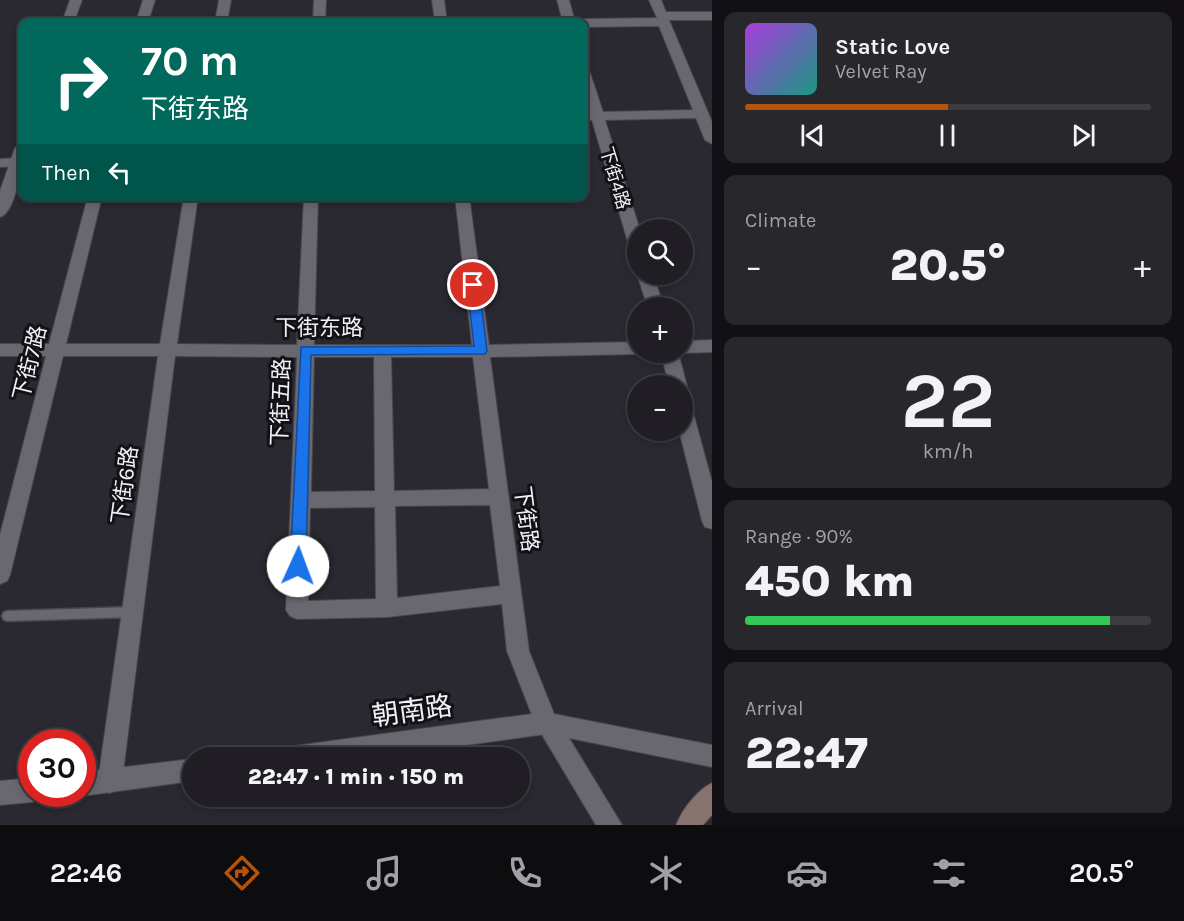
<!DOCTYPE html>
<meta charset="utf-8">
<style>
:root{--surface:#201e24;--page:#28272c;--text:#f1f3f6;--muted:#a2a2a6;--line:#3d3c41;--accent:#b45309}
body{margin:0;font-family:Karla,"Noto Sans SC",sans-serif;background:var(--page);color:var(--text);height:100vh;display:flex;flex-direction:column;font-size:22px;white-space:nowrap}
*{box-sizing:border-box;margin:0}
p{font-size:20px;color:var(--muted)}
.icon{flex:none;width:33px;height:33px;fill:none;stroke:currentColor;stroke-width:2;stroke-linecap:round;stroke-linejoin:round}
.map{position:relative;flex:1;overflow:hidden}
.drawer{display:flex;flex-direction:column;gap:12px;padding:12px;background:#121014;width:472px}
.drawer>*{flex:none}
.hud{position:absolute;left:18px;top:18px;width:570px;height:183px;border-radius:12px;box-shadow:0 3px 9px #0003,0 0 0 2px var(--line);background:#00695c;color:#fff;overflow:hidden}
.fabs{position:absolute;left:627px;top:219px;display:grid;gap:12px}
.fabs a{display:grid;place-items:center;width:66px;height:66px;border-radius:50%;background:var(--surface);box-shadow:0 3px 9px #0003,0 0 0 2px var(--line);font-size:30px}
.speed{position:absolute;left:18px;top:729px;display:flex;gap:12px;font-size:30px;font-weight:700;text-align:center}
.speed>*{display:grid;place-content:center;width:78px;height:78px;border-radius:50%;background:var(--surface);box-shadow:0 3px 9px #0003,0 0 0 2px var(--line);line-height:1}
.speed .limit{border:9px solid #d22;background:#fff;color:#111}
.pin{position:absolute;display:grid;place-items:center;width:51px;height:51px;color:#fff;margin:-26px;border:3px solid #fff;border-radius:50%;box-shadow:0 2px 6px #0007}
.me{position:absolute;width:66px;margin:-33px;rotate:2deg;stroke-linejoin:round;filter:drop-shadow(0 0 4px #0008)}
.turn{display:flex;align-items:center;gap:21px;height:126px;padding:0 24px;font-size:27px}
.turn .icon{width:78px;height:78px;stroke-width:2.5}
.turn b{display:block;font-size:42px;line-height:51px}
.then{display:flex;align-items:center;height:57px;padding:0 24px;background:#0003;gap:12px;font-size:22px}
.big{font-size:45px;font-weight:800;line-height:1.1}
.drawer .card{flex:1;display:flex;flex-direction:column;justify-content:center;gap:9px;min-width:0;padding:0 21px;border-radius:12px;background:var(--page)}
.drawer .dial{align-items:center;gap:0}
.dial b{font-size:78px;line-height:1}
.song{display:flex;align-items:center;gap:18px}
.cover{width:72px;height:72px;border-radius:9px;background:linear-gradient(135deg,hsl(280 70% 55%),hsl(170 70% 35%))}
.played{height:6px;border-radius:3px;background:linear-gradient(90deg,var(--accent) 50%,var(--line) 50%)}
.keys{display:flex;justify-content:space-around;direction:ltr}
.heat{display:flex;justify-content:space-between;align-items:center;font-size:33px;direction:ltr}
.charge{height:9px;border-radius:4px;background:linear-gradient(90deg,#34c759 90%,var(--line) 0)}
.trip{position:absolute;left:182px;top:747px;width:348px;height:60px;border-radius:30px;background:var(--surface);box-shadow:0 3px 9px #0003,0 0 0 2px var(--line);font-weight:800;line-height:60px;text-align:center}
.menu{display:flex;height:96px;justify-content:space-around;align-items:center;background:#0d0c0e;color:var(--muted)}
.menu .icon{width:42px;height:42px}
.menu .on{color:var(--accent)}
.menu b{font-size:27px;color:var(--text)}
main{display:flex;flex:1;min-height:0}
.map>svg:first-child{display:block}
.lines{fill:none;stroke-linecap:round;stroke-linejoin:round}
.service-casing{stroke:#48474d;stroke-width:3}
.minor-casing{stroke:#48474d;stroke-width:2}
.tertiary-casing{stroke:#48474d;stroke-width:2}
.secondary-casing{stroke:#48474d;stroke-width:2}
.service{fill:#696770;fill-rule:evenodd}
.minor{fill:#696770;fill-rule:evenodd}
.tertiary{fill:#696770;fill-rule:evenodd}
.secondary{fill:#88726d;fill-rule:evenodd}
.route{fill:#1a73e8;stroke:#114b97;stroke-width:1.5}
.labels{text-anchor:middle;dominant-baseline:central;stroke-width:6;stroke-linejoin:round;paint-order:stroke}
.far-street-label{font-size:18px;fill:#f1f0f5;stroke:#131115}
.street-label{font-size:22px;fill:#f1f0f5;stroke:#131115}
.near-street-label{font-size:27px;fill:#f1f0f5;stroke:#131115}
</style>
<main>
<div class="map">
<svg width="712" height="825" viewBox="0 0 712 825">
<rect width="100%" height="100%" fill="#2a2830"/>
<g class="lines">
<defs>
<polygon id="service" points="133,607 137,608 139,612 137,616 133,617 8,621 4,620 2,616 4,612 8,611"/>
<g id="minor">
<polygon points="143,0 155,0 148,22 136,22"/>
<polygon points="219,0 231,0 227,22 215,22"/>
<polygon points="314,0 326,0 325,22 313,22"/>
<polygon points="432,0 444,0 447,22 435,22"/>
<polygon points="557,0 569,0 575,22 563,22"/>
<polygon points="649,0 661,0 666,12 712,12 712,20 669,20 712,122 712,144 705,140 696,118 605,120 640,230 638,230 638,254 630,249 592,120 584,120 584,112 589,112 584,93 584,69 590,73 603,112 693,110 659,26 584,27 584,22 578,22 584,19 657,18"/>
<polygon points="22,158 22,166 0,167 0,159"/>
<path d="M88 196H102L66 344H160L184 196H198L177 344 297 345 304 196H318L314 345H472L455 196H469L489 345 638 342V352H643L638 354 490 357 529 651 554 714 712 745V767L569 738 622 825H596L535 723 507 651 502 604 387 617 297 619 290 616 286 610 297 357 175 356 122 781 118 789 110 793 102 789 98 781 158 356H63L10 575 7 581 0 584V535L46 356H0V344H49ZM314 357H374L375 491 311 492ZM391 357H473L489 489 394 491ZM490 505 500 586 397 598 395 506ZM375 507 376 599 308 601 310 508Z"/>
<polygon points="637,274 653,274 664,308 648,308"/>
<polygon points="712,340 712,352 682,353 680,352 682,352 682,341"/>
<polygon points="661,352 678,352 687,386 684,391 682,386 669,386"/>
<polygon points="682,399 688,400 691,405 712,482 712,529 705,527 702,521 679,430 682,430"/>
</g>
<g id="tertiary">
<polygon points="70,0 82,0 74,22 62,22"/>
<path d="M22 144C24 158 16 213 0 217V191L15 148Z"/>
<polygon points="546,712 554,715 557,723 554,731 546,734 372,758 276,758 279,750 287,747"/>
<polygon points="192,759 192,781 82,796 77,794 82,794 82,772"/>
<polygon points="32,778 32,794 42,794 40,798 32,802 0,805 0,781"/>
</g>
<path id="secondary" d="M712 783V815L703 825H676C682 810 697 790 712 783Z"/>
</defs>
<!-- service casing -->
<use href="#service" class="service-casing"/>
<!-- minor casing -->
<use href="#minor" class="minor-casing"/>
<!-- tertiary casing -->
<use href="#tertiary" class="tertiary-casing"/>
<!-- secondary casing -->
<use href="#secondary" class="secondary-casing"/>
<!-- service -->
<use href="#service" class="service"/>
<!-- minor -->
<use href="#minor" class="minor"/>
<!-- tertiary -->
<use href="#tertiary" class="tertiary"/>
<!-- secondary -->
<use href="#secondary" class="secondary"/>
</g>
<!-- route -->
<polygon class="route" points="473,281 479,285 487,351 485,354 311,355 306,566 304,570 298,572 293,570 290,566 301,347 474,346 467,285"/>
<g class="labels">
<!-- far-street labels -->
<g class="far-street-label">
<text transform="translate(615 178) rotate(73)">下街4路</text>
</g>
<!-- street labels -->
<g class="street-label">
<text x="319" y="328">下街东路</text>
<text transform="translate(30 363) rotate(-76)">下街7路</text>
<text transform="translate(281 402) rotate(-88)">下街五路</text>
<text transform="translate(125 485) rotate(-82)">下街6路</text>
<text transform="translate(526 519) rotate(83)">下街路</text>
</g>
<!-- near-street labels -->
<g class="near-street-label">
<text transform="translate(412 711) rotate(-8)">朝南路</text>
</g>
</g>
</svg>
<div class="fabs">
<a><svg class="icon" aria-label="search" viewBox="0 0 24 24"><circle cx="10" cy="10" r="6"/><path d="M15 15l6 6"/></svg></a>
<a>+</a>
<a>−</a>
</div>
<div class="speed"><div class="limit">30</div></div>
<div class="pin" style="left:473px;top:285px;background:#d93025"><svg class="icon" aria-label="arrive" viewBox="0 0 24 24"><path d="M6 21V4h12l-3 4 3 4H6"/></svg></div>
<svg class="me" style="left:298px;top:566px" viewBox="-20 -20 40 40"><circle r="19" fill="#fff"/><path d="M0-13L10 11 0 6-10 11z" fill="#1a73e8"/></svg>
<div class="trip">22:47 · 1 min · 150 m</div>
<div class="hud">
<div class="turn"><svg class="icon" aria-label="right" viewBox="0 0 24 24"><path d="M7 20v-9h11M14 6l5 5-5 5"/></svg><div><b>70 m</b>下街东路</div></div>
<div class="then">Then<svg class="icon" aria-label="left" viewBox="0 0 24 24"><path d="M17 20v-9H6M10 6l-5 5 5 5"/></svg></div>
</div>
</div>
<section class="drawer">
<div class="card">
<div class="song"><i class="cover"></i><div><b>Static Love</b><p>Velvet Ray</p></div></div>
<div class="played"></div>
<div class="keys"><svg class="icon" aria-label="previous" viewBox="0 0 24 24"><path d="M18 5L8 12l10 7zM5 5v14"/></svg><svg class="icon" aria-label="pause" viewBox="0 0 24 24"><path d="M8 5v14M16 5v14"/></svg><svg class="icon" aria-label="next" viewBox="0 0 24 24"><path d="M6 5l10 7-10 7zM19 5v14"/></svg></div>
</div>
<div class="card"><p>Climate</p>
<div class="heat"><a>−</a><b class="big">20.5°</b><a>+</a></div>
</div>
<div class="card dial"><b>22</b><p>km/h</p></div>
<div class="card"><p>Range · 90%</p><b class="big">450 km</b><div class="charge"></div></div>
<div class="card"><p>Arrival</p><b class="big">22:47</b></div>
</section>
</main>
<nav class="menu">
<b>22:46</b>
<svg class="icon on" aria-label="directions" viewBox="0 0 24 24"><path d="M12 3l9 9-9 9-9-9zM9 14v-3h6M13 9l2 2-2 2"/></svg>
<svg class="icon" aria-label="music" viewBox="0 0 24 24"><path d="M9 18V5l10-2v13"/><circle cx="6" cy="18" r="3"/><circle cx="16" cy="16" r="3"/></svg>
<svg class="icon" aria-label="phone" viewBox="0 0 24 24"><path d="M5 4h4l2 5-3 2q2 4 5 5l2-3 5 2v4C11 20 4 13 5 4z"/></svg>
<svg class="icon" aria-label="climate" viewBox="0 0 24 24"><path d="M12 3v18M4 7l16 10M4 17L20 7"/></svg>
<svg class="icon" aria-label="car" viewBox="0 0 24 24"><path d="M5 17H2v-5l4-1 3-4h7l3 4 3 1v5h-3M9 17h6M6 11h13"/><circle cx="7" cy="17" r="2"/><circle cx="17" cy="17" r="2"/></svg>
<svg class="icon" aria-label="filters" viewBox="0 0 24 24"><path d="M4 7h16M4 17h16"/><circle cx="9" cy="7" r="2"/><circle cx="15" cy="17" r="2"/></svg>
<b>20.5°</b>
</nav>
